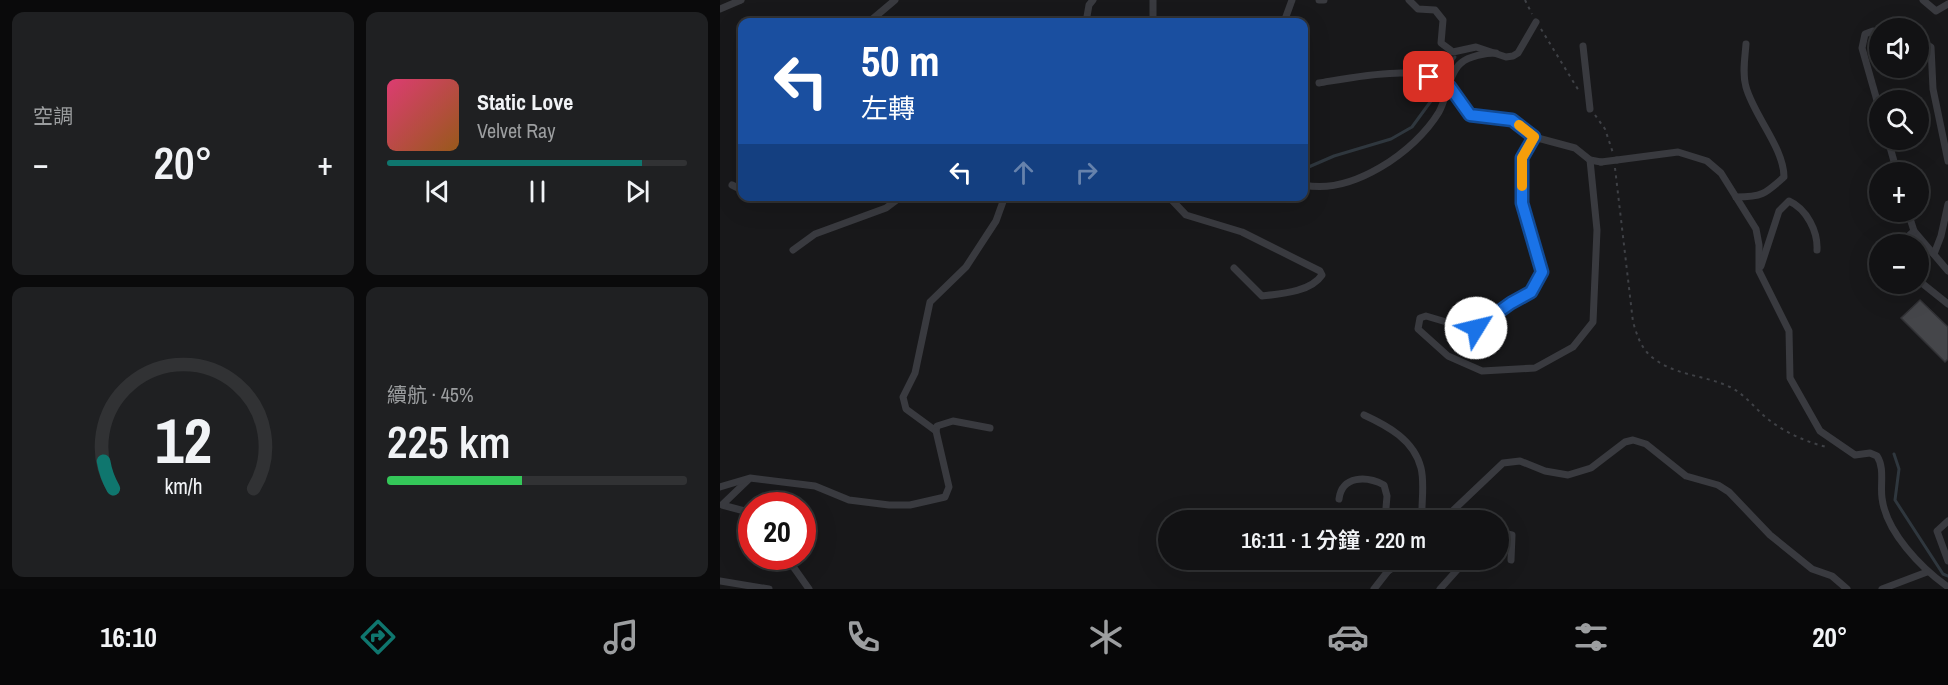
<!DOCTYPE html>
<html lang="zh-TW">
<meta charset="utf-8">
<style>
:root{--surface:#121214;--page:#1f2022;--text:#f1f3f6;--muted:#9c9ea0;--line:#313234;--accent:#0f766e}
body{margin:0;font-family:"Archivo Narrow","Noto Sans TC",sans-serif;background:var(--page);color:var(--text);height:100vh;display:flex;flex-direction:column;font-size:22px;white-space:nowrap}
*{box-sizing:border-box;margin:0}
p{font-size:20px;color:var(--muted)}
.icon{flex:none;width:33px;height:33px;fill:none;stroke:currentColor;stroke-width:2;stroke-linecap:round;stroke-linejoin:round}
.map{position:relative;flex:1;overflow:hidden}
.sheet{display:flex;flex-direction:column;gap:12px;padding:12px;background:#0a0a0b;width:720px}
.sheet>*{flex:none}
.banner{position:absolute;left:18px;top:18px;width:570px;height:183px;border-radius:12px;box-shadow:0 6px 24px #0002,0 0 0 2px var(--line);background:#1a4fa0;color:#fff;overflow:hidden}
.controls{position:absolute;left:1149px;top:18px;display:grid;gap:12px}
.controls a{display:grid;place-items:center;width:60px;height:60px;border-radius:50%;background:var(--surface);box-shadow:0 6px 24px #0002,0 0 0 2px var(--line);font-size:30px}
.speed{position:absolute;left:18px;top:492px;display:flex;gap:12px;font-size:30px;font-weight:700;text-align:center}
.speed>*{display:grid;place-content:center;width:78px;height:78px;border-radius:50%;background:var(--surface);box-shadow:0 6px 24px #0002,0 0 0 2px var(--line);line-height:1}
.speed .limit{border:9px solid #d22;background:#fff;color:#111}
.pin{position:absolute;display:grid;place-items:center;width:51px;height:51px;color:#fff;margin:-26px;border-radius:12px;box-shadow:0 3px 9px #0006}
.me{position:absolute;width:66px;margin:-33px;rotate:54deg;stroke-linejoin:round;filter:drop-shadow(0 0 4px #0008)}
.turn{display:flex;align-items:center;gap:21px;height:126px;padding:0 24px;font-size:27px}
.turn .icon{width:78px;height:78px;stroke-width:2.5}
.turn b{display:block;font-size:42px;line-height:51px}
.lanes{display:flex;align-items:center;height:57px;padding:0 24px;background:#0003;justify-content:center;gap:30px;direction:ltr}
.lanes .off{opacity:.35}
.big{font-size:45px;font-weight:600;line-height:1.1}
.sheet .tile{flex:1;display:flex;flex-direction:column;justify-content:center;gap:9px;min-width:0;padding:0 21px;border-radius:12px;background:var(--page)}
.sheet .dial{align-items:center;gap:0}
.dial svg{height:156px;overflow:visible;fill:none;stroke:var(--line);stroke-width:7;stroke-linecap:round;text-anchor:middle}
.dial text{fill:var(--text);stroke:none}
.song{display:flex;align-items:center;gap:18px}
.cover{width:72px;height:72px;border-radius:9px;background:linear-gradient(135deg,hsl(340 70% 55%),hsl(30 70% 35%))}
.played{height:6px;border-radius:3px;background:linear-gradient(90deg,var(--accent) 85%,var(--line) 85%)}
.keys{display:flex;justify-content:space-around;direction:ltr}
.heat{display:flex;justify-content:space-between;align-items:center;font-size:33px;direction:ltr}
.charge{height:9px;border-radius:4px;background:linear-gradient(90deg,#34c759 45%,var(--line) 0)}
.sheet .tiles{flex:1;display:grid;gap:12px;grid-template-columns:repeat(2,1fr)}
.trip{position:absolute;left:438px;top:510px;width:351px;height:60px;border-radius:30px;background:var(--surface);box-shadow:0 6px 24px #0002,0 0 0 2px var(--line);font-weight:600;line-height:60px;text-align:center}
.tab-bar{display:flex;height:96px;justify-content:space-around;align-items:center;background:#070708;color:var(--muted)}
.tab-bar .icon{width:42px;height:42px}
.tab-bar .on{color:var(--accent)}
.tab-bar b{font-size:27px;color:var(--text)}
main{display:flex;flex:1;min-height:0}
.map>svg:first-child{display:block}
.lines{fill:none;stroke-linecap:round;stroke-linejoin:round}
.stream{stroke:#2f373e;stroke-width:3}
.building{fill:#45464a;stroke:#323236;stroke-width:1.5}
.path{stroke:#3f4146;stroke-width:2;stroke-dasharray:3 4.5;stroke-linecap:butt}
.lane{stroke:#393a3f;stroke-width:7}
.lane-bridge{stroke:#393a3f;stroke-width:7}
.route-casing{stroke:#114b97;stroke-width:15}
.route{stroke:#1a73e8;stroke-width:10}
.slow{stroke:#f59e0b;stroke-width:10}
</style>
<main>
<section class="sheet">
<div class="tiles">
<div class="tile"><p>空調</p>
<div class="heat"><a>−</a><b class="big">20°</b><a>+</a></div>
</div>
<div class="tile">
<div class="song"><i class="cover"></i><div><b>Static Love</b><p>Velvet Ray</p></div></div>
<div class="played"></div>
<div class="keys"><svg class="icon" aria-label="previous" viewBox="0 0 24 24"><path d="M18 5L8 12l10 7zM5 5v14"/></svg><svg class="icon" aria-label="pause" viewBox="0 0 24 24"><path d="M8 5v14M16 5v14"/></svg><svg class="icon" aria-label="next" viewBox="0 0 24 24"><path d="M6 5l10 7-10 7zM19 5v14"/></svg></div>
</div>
<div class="tile dial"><svg viewBox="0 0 100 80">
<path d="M14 69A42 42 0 1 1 86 69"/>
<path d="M14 69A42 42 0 0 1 9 55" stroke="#0f766e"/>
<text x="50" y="56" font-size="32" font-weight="700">12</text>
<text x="50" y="72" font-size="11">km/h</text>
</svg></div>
<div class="tile"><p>續航 · 45%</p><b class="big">225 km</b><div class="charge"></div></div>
</div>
</section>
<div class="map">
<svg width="1228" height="589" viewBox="0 0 1228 589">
<rect width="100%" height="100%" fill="#18181a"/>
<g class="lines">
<!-- stream -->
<g class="stream">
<polyline points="584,169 614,156 671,139 692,127 711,101 720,76 735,57"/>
<polyline points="1174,454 1179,469 1175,500 1223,574 1228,576"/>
</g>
</g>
<!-- building -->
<polygon class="building" points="1200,300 1228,327 1228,359 1225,362 1181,318"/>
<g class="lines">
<!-- path -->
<g class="path">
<polyline points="805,0 812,14"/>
<polyline points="821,29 859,91"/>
<polyline points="875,115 885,129 893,153"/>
<path d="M895 168 913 322C917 335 921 349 933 358 956 376 985 375 1010 387 1026 395 1035 409 1049 420 1066 433 1086 442 1107 447"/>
</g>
<!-- lane -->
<g class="lane">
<polyline points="433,0 433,22"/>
<polyline points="599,0 604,0"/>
<polyline points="689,0 698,9 715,10 723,20 721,43 733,52 756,47 786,57 793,56 798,53 816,22"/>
<polyline points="1203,0 1216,11 1228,4"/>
<polyline points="0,9 21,0"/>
<polyline points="149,22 175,0"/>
<polyline points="366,22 369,5 373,0"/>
<polyline points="564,22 572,0"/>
<polyline points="1160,32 1153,31 1145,34 1142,48 1160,111"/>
<polyline points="1198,40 1211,47 1213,89 1228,161"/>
<polyline points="863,46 870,109"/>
<path d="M599 83C630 78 707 61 731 88 738 96 743 106 750 115L792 120 814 137 855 148 870 160 881 162"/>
<polyline points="814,137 802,158 802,203 822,272 811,292 757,328 750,329 706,316 700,318 698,329 728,356 762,371 815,368 853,347 873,322 877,230 870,160"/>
<polyline points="1168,140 1177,172"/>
<path d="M897 160 958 152 987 161 1001 173 1036 229 1039 245V271L1069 331 1070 378 1100 431 1135 455 1150 453 1157 456C1165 468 1160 485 1162 498 1166 532 1201 568 1228 587"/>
<polyline points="12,185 22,190"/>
<path d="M584 185C632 195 695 152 719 112 727 98 729 73 741 63 749 56 766 53 776 53"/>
<path d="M448 196 466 215 522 232 600 271 602 275C591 292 560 294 542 296L514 268"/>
<path d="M1016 197C1042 197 1045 194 1064 177 1064 148 1034 116 1026 87 1022 73 1025 58 1026 44"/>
<polyline points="1188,212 1194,231 1228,271"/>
<polyline points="1184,244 1185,239 1194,231"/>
<polyline points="73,250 95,234 166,208 182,196"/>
<polyline points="1214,254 1221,236 1228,204"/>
<path d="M1041 266 1059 211 1069 201C1087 209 1098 232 1097 250"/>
<polyline points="1198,280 1228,304"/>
<path d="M644 415C668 426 694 440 701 468 705 484 701 504 702 520"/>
<polyline points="270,428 233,421 217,426 216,431 186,409 183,397 195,373 210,302 246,267 276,221 285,196"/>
<polyline points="28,480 2,505 32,513"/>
<polyline points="0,487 30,478 95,486 129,500 169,505 190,505 225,497 229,487 216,431"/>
<path d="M619 499C622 475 647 476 664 485L667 496 665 520"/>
<polyline points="723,520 783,463 800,461 825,471 848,475 871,468 905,442 913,440 926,444 966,476 998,485 1009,492 1050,535 1092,569 1112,576 1127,589"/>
<polyline points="1228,521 1217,531 1228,561"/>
<polyline points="82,530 86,540 82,547"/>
<polyline points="778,532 792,535 791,560"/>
<polyline points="77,556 72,565 89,589"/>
<polyline points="666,560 668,571 685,560"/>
<polyline points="0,581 49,589"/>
<polyline points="654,589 668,571"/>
<polyline points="720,589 746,560"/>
<polyline points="1162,589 1207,572"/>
</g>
<!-- lane-bridge -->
<polyline class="lane-bridge" points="881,162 897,160"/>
</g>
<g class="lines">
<defs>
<polyline id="route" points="709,77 730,87 750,115 792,120 814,137 802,158 802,203 822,272 811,292 791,303 756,328"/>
</defs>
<!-- route casing -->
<use href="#route" class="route-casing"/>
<!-- route -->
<use href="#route" class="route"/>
<!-- slow -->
<polyline class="slow" points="799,125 814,137 802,158 802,186"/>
</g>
</svg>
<div class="controls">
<a><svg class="icon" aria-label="sound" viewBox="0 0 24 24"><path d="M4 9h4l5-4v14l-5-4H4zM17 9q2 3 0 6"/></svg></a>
<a><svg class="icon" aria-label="search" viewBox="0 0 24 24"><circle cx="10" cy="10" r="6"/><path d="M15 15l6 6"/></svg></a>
<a>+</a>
<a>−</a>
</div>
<div class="speed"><div class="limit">20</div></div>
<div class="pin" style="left:709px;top:77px;background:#d93025"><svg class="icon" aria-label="arrive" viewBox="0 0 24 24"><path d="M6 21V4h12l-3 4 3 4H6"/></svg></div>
<svg class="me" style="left:756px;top:328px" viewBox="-20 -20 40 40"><circle r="19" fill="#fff"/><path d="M0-13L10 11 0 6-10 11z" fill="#1a73e8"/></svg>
<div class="trip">16:11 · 1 分鐘 · 220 m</div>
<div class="banner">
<div class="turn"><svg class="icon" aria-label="left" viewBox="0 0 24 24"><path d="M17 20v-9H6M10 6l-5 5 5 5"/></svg><div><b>50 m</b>左轉</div></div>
<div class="lanes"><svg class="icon" aria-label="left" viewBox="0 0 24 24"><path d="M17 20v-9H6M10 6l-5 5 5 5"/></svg><svg class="icon off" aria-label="ahead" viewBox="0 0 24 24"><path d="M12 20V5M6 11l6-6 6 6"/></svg><svg class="icon off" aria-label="right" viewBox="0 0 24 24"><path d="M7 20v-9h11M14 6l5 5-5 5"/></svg></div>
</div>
</div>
</main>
<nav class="tab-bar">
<b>16:10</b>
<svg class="icon on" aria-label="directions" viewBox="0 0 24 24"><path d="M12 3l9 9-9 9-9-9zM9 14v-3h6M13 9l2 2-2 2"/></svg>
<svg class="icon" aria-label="music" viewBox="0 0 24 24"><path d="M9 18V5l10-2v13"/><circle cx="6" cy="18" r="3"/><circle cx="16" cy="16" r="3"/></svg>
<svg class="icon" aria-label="phone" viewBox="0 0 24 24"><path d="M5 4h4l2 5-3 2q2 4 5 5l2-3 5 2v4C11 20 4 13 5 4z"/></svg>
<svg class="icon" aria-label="climate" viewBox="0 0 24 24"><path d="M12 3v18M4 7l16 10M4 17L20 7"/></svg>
<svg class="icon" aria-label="car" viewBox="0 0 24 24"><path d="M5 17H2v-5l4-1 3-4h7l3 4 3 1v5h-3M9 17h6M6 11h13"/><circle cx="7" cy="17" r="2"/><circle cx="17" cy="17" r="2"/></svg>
<svg class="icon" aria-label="filters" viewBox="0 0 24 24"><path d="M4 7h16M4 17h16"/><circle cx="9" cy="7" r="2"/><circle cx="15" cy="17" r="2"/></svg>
<b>20°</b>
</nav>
